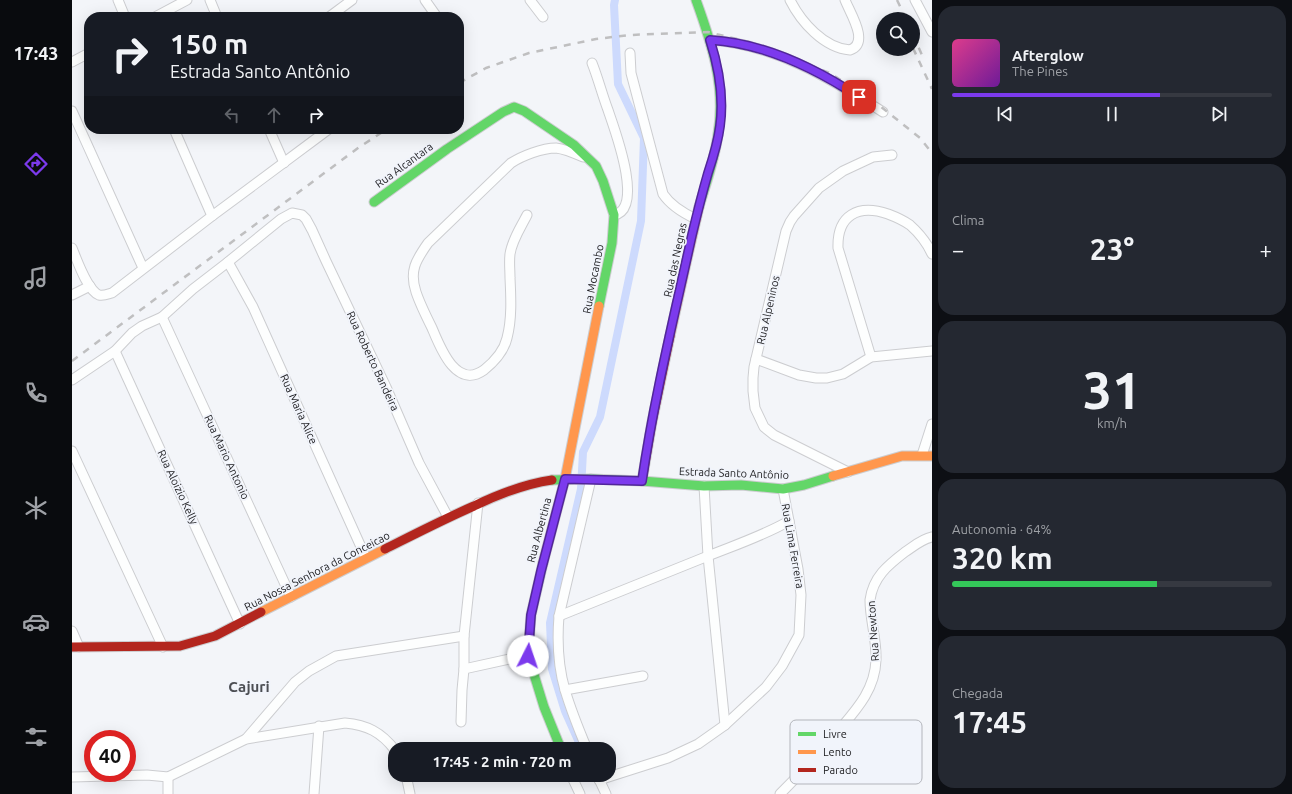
<!DOCTYPE html>
<html lang="pt">
<meta charset="utf-8">
<style>
:root{--surface:#171b24;--page:#242831;--text:#f1f3f6;--muted:#9ea1a6;--line:#363941;--accent:#7c3aed}
body{margin:0;font-family:Ubuntu,sans-serif;background:var(--page);color:var(--text);height:100vh;display:flex;flex-direction:column;font-size:15px;white-space:nowrap}
*{box-sizing:border-box;margin:0}
p{font-size:13px;color:var(--muted)}
.icon{flex:none;width:22px;height:22px;fill:none;stroke:currentColor;stroke-width:2;stroke-linecap:round;stroke-linejoin:round}
.map{position:relative;flex:1;overflow:hidden}
.side{display:flex;flex-direction:column;gap:6px;padding:6px;background:#0d0f14;width:360px}
.side>*{flex:none}
.top-card{position:absolute;left:12px;top:12px;width:380px;height:122px;border-radius:16px;box-shadow:0 4px 16px #0002;background:#171b24;color:var(--text);overflow:hidden}
.tools{position:absolute;left:804px;top:12px;display:grid;gap:8px}
.tools a{display:grid;place-items:center;width:44px;height:44px;border-radius:50%;background:var(--surface);box-shadow:0 4px 16px #0002;font-size:20px}
.speed{position:absolute;left:12px;top:730px;display:flex;gap:8px;font-size:20px;font-weight:700;text-align:center}
.speed>*{display:grid;place-content:center;width:52px;height:52px;border-radius:50%;background:var(--surface);box-shadow:0 4px 16px #0002;line-height:1}
.speed .limit{border:6px solid #d22;background:#fff;color:#111}
.pin{position:absolute;display:grid;place-items:center;width:34px;height:34px;color:#fff;margin:-17px;border-radius:8px;box-shadow:0 2px 6px #0006}
.me{position:absolute;width:44px;margin:-22px;rotate:4deg;stroke-linejoin:round;filter:drop-shadow(0 0 3px #0008)}
.turn{display:flex;align-items:center;gap:14px;height:84px;padding:0 20px;font-size:18px}
.turn .icon{width:52px;height:52px;stroke-width:2.5}
.turn b{display:block;font-size:28px;line-height:34px}
.lanes{display:flex;align-items:center;height:38px;padding:0 20px;background:#0003;justify-content:center;gap:20px;direction:ltr}
.lanes .off{opacity:.35}
.big{font-size:30px;font-weight:600;line-height:1.1}
.side .tile{flex:1;display:flex;flex-direction:column;justify-content:center;gap:6px;min-width:0;padding:0 14px;border-radius:16px;background:var(--page)}
.side .dial{align-items:center;gap:0}
.dial b{font-size:52px;line-height:1}
.song{display:flex;align-items:center;gap:12px}
.cover{width:48px;height:48px;border-radius:6px;background:linear-gradient(135deg,hsl(330 70% 55%),hsl(280 70% 35%))}
.played{height:4px;border-radius:2px;background:linear-gradient(90deg,var(--accent) 65%,var(--line) 65%)}
.keys{display:flex;justify-content:space-around;direction:ltr}
.heat{display:flex;justify-content:space-between;align-items:center;font-size:22px;direction:ltr}
.charge{height:6px;border-radius:3px;background:linear-gradient(90deg,#34c759 64%,var(--line) 0)}
.trip{position:absolute;left:316px;top:742px;width:228px;height:40px;border-radius:16px;background:var(--surface);box-shadow:0 4px 16px #0002;font-weight:600;line-height:40px;text-align:center}
main{display:flex;flex:1;min-height:0}
.dock{display:flex;flex-direction:column;width:72px;justify-content:space-around;align-items:center;background:#090b0e;color:var(--muted)}
.dock .icon{width:28px;height:28px}
.dock .on{color:var(--accent)}
.dock b{font-size:18px;color:var(--text)}
.map>svg:first-child{display:block}
.lines{fill:none;stroke-linecap:round;stroke-linejoin:round}
.canal{stroke:#cddafd;stroke-width:8}
.street-casing{stroke:#cccdd0;stroke-width:11}
.fast-casing{stroke:#cccdd0;stroke-width:11}
.slow-casing{stroke:#cccdd0;stroke-width:11}
.jam-casing{stroke:#cccdd0;stroke-width:11}
.street{stroke:#fdfefe;stroke-width:9}
.fast{stroke:#63d668;stroke-width:9}
.slow{stroke:#ff974d;stroke-width:9}
.jam{stroke:#b3261e;stroke-width:9}
.rail{stroke:#bfbfc0;stroke-width:2.5;stroke-dasharray:7 7;stroke-linecap:butt}
.route-casing{stroke:#51269a;stroke-width:10}
.route{stroke:#7c3aed;stroke-width:7}
.labels{text-anchor:middle;dominant-baseline:central;stroke-width:3.5;stroke-linejoin:round;paint-order:stroke}
.street-label{font-size:11px;fill:#222225;stroke:#f1f4fb}
.district-label{font-size:15px;font-weight:bold;fill:#4c4e53;stroke:#f1f4fb}
.key{fill:#f1f4fb;stroke:#b3b5bb;stroke-width:1}
.key-label{font-size:11px;fill:#222225}
</style>
<main>
<nav class="dock">
<b>17:43</b>
<svg class="icon on" aria-label="directions" viewBox="0 0 24 24"><path d="M12 3l9 9-9 9-9-9zM9 14v-3h6M13 9l2 2-2 2"/></svg>
<svg class="icon" aria-label="music" viewBox="0 0 24 24"><path d="M9 18V5l10-2v13"/><circle cx="6" cy="18" r="3"/><circle cx="16" cy="16" r="3"/></svg>
<svg class="icon" aria-label="phone" viewBox="0 0 24 24"><path d="M5 4h4l2 5-3 2q2 4 5 5l2-3 5 2v4C11 20 4 13 5 4z"/></svg>
<svg class="icon" aria-label="climate" viewBox="0 0 24 24"><path d="M12 3v18M4 7l16 10M4 17L20 7"/></svg>
<svg class="icon" aria-label="car" viewBox="0 0 24 24"><path d="M5 17H2v-5l4-1 3-4h7l3 4 3 1v5h-3M9 17h6M6 11h13"/><circle cx="7" cy="17" r="2"/><circle cx="17" cy="17" r="2"/></svg>
<svg class="icon" aria-label="filters" viewBox="0 0 24 24"><path d="M4 7h16M4 17h16"/><circle cx="9" cy="7" r="2"/><circle cx="15" cy="17" r="2"/></svg>
</nav>
<div class="map">
<svg width="860" height="794" viewBox="0 0 860 794">
<rect width="100%" height="100%" fill="#f3f5f9"/>
<g class="lines">
<!-- canal -->
<polyline class="canal" points="510,749 493,711 480,669 478,623 509,489 511,452 528,417 569,221 572,138 546,84 542,5 543,0"/>
<defs>
<g id="street">
<polyline points="46,0 53,17"/>
<polyline points="138,0 145,17"/>
<polyline points="353,0 365,17"/>
<polyline points="458,0 471,17"/>
<path d="M718 0C729 22 752 48 778 50 798 43 778 13 773 0"/>
<polyline points="843,0 860,32"/>
<polyline points="83,17 115,0"/>
<polyline points="257,17 280,0"/>
<path d="M638 40C702 44 758 78 811 112"/>
<path d="M558 53 559 73 591 194C599 206 611 213 624 219"/>
<polyline points="0,62 17,53"/>
<path d="M520 63C526 78 530 94 536 110 542 128 573 209 542 215"/>
<polyline points="0,111 71,268"/>
<polyline points="102,129 140,216"/>
<polyline points="197,129 212,163"/>
<path d="M455 215C449 227 440 240 438 254 437 262 438 270 438 278 439 298 440 319 435 338 432 351 422 362 412 370 384 390 368 347 360 328 354 316 348 304 344 292 337 271 344 260 356 243L439 163C450 156 470 148 484 148 493 149 502 153 511 157"/>
<path d="M0 248C5 260 15 290 27 295 32 296 36 294 40 293L140 216 257 129"/>
<polyline points="156,262 181,307 294,558"/>
<polyline points="0,295 18,286"/>
<polyline points="90,317 219,597"/>
<polyline points="43,351 168,624"/>
<path d="M799 357 766 248C765 215 786 204 816 214 824 217 831 220 838 225 847 233 855 243 860 254"/>
<polyline points="684,359 727,375 744,378 755,378 771,374 799,357 860,351"/>
<polyline points="0,380 43,351 60,333 70,326 90,317 121,289 156,262 209,219 220,213 230,215 234,219 240,230 254,261 314,387 347,463 376,517"/>
<polyline points="0,451 91,647"/>
<polyline points="850,455 860,424"/>
<polyline points="776,472 702,435 692,427 683,408 681,391 681,378 682,367 714,231 718,222 722,216 747,188 771,171 801,157 820,155"/>
<polyline points="632,486 636,556 653,725"/>
<path d="M487 616C535 597 583 577 631 558 660 546 689 537 717 521"/>
<polyline points="0,631 7,647"/>
<polyline points="392,669 456,655"/>
<polyline points="493,690 571,676"/>
<polyline points="389,722 390,690 392,669 392,636 406,503"/>
<polyline points="174,739 223,682 237,671 264,656 392,636"/>
<path d="M515 749C507 730 499 710 493 690 486 666 485 641 487 616L519 479"/>
<polyline points="334,775 338,794"/>
<polyline points="499,775 508,794"/>
<polyline points="525,775 534,794"/>
<path d="M0 777 75 775 96 777 174 739 273 723C295 725 309 732 323 750"/>
<polyline points="96,777 96,794"/>
<polyline points="527,780 596,758 626,744 653,725 694,687 710,666 727,635 729,595 726,569 711,489"/>
<polyline points="242,794 247,726"/>
<path d="M708 794C727 775 745 756 762 736 781 713 803 692 804 660 805 641 798 620 798 600 801 577 816 565 833 552 842 546 850 539 860 537"/>
</g>
<g id="fast">
<path d="M624 0C640 44 654 87 646 134 643 159 634 183 627 207"/>
<polyline points="302,202 375,149 431,112 442,107 452,111 502,145 524,166 531,181 542,215 540,243 527,306"/>
<polyline points="480,480 519,479 570,481 632,486 669,485 711,489 732,485 761,476"/>
<polyline points="471,563 459,615 456,655 472,707 489,749"/>
</g>
<g id="slow">
<polyline points="598,336 615,259 627,207"/>
<polyline points="761,476 830,456 860,456"/>
<polyline points="471,563 493,479 527,306"/>
<polyline points="189,612 313,549"/>
</g>
<g id="jam">
<polyline points="570,481 580,422 598,336"/>
<path d="M313 549C343 534 372 519 402 506 427 494 452 484 480 480"/>
<polyline points="0,647 108,646 143,636 189,612"/>
</g>
</defs>
<!-- street casing -->
<use href="#street" class="street-casing"/>
<!-- fast casing -->
<use href="#fast" class="fast-casing"/>
<!-- slow casing -->
<use href="#slow" class="slow-casing"/>
<!-- jam casing -->
<use href="#jam" class="jam-casing"/>
<!-- street -->
<use href="#street" class="street"/>
<!-- fast -->
<use href="#fast" class="fast"/>
<!-- slow -->
<use href="#slow" class="slow"/>
<!-- jam -->
<use href="#jam" class="jam"/>
<!-- rail -->
<g class="rail">
<polyline points="825,0 834,19"/>
<polyline points="841,35 850,55"/>
<polyline points="841,48 860,89"/>
<polyline points="387,83 414,68 457,53 524,39 558,35 636,32 681,43 758,73 808,106 848,138 860,153"/>
<polyline points="0,361 286,148 315,129"/>
</g>
</g>
<g class="lines">
<defs>
<path id="route" d="M456 656 459 615 469 571 493 479 570 481C582 398 602 317 620 235 625 214 630 194 636 173 641 158 646 142 648 126 652 97 647 68 638 40 691 43 743 68 787 97"/>
</defs>
<!-- route casing -->
<use href="#route" class="route-casing"/>
<!-- route -->
<use href="#route" class="route"/>
</g>
<g class="labels">
<!-- street labels -->
<g class="street-label">
<text transform="translate(332 165) rotate(-36)">Rua Alcantara</text>
<text transform="translate(603 260) rotate(-78)">Rua das Negras</text>
<text transform="translate(521 279) rotate(-79)">Rua Mocambo</text>
<text transform="translate(696 310) rotate(-77)">Rua Alpeninos</text>
<text transform="translate(301 361) rotate(65)">Rua Roberto Bandeira</text>
<text transform="translate(227 409) rotate(66)">Rua Maria Alice</text>
<text transform="translate(155 457) rotate(65)">Rua Mario Antonio</text>
<text transform="translate(662 473) rotate(2)">Estrada Santo Antônio</text>
<text transform="translate(106 487) rotate(65)">Rua Aloizio Kelly</text>
<text transform="translate(467 530) rotate(-75)">Rua Albertina</text>
<text transform="translate(721 546) rotate(80)">Rua Lima Ferreira</text>
<text transform="translate(245 571) rotate(-27)">Rua Nossa Senhora da Conceicao</text>
<text transform="translate(801 631) rotate(-94)">Rua Newton</text>
</g>
<!-- district labels -->
<g class="district-label">
<text x="177" y="686">Cajuri</text>
</g>
</g>
<!-- legend -->
<rect x="718" y="720" width="132" height="64" rx="6" class="key"/>
<rect x="726" y="732" width="18" height="4" fill="#63d668"/>
<rect x="726" y="750" width="18" height="4" fill="#ff974d"/>
<rect x="726" y="768" width="18" height="4" fill="#b3261e"/>
<g class="key-label">
<text x="751" y="738">Livre</text>
<text x="751" y="756">Lento</text>
<text x="751" y="774">Parado</text>
</g>
</svg>
<div class="tools">
<a><svg class="icon" aria-label="search" viewBox="0 0 24 24"><circle cx="10" cy="10" r="6"/><path d="M15 15l6 6"/></svg></a>
</div>
<div class="speed"><div class="limit">40</div></div>
<div class="pin" style="left:787px;top:97px;background:#d93025"><svg class="icon" aria-label="arrive" viewBox="0 0 24 24"><path d="M6 21V4h12l-3 4 3 4H6"/></svg></div>
<svg class="me" style="left:456px;top:656px" viewBox="-20 -20 40 40"><circle r="19" fill="#fff"/><path d="M0-13L10 11 0 6-10 11z" fill="#7c3aed"/></svg>
<div class="trip">17:45 · 2 min · 720 m</div>
<div class="top-card">
<div class="turn"><svg class="icon" aria-label="right" viewBox="0 0 24 24"><path d="M7 20v-9h11M14 6l5 5-5 5"/></svg><div><b>150 m</b>Estrada Santo Antônio</div></div>
<div class="lanes"><svg class="icon off" aria-label="left" viewBox="0 0 24 24"><path d="M17 20v-9H6M10 6l-5 5 5 5"/></svg><svg class="icon off" aria-label="ahead" viewBox="0 0 24 24"><path d="M12 20V5M6 11l6-6 6 6"/></svg><svg class="icon" aria-label="right" viewBox="0 0 24 24"><path d="M7 20v-9h11M14 6l5 5-5 5"/></svg></div>
</div>
</div>
<section class="side">
<div class="tile">
<div class="song"><i class="cover"></i><div><b>Afterglow</b><p>The Pines</p></div></div>
<div class="played"></div>
<div class="keys"><svg class="icon" aria-label="previous" viewBox="0 0 24 24"><path d="M18 5L8 12l10 7zM5 5v14"/></svg><svg class="icon" aria-label="pause" viewBox="0 0 24 24"><path d="M8 5v14M16 5v14"/></svg><svg class="icon" aria-label="next" viewBox="0 0 24 24"><path d="M6 5l10 7-10 7zM19 5v14"/></svg></div>
</div>
<div class="tile"><p>Clima</p>
<div class="heat"><a>−</a><b class="big">23°</b><a>+</a></div>
</div>
<div class="tile dial"><b>31</b><p>km/h</p></div>
<div class="tile"><p>Autonomia · 64%</p><b class="big">320 km</b><div class="charge"></div></div>
<div class="tile"><p>Chegada</p><b class="big">17:45</b></div>
</section>
</main>
